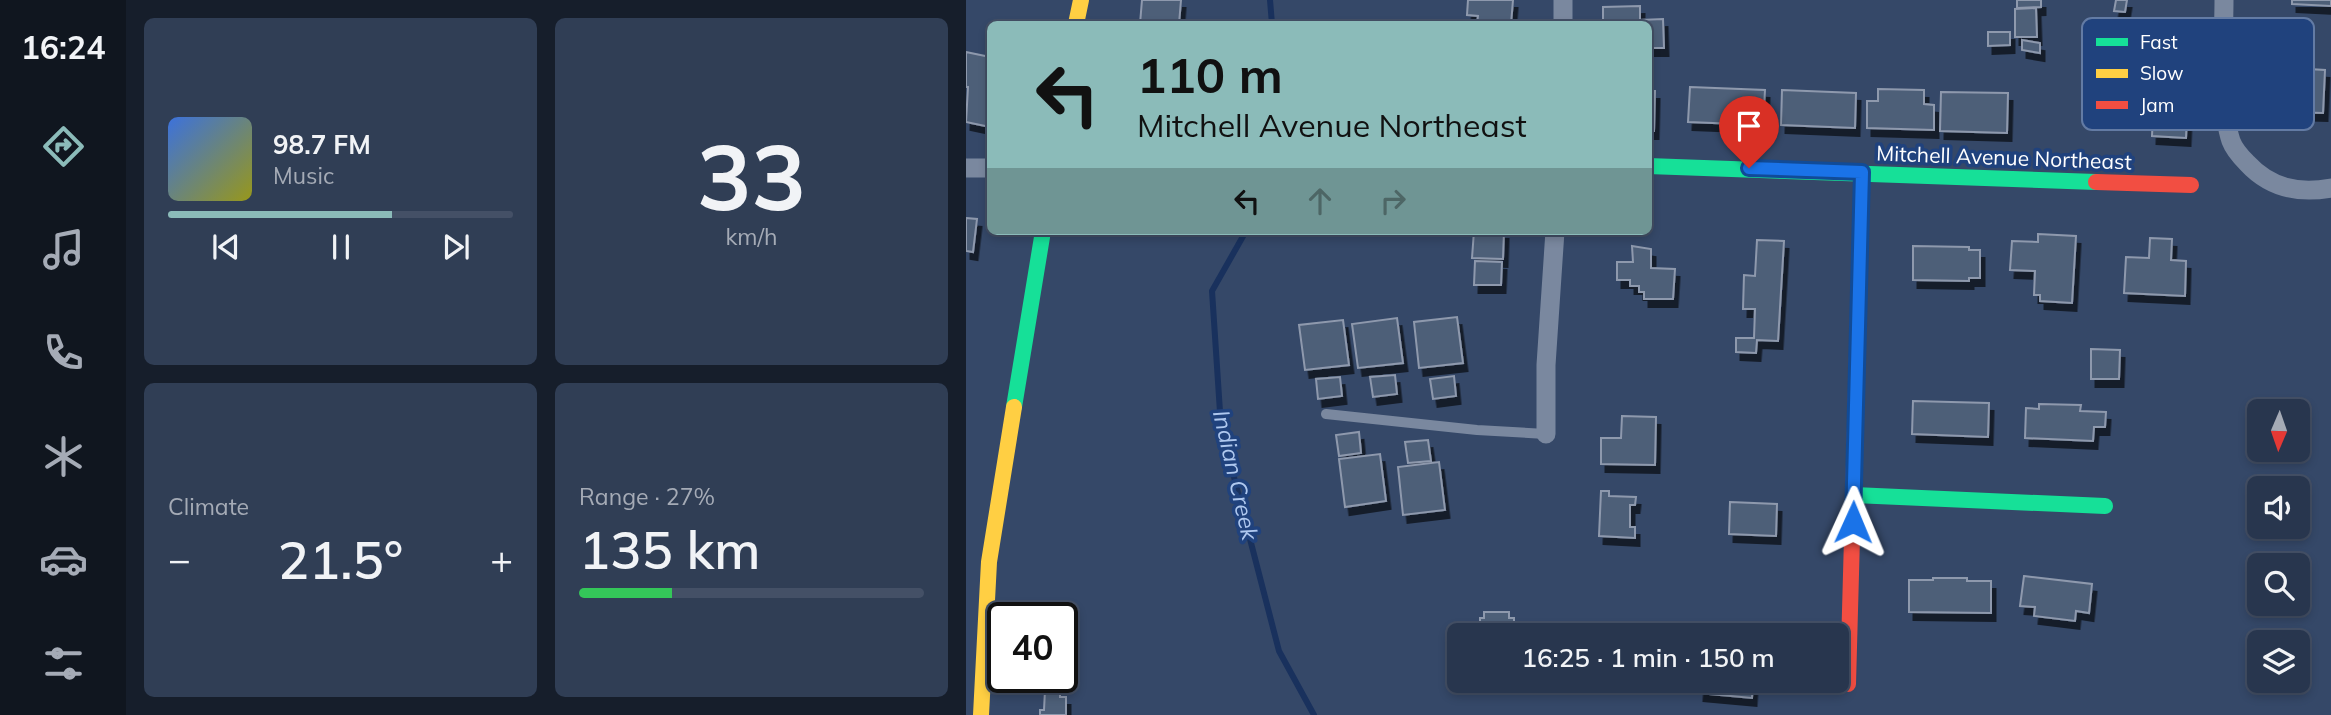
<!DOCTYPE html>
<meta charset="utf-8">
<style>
:root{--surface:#28364e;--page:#303e55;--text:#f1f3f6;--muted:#a5abb6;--line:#445066;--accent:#8bbbb9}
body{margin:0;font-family:Mulish,sans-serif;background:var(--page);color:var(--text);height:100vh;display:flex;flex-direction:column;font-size:26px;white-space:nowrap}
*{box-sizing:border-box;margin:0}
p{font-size:23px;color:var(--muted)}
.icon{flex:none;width:38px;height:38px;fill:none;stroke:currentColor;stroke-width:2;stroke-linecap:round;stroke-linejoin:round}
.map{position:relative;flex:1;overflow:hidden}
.details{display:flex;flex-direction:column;gap:18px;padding:18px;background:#161e2b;width:840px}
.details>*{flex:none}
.top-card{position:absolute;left:21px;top:21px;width:665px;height:214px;border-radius:10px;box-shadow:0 4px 10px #0003,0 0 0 2px var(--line);background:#8bbbb9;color:#111;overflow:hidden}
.needle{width:46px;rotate:182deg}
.controls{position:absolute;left:1281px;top:399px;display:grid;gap:14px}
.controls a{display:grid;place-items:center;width:63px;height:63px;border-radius:10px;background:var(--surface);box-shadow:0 4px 10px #0003,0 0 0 2px var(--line);font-size:35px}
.speed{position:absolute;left:21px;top:602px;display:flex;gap:14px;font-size:35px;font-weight:700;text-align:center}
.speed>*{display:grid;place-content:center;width:91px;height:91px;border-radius:50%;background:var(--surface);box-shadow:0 4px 10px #0003,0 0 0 2px var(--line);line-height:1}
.speed .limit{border:4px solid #111;border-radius:10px;background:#fff;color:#111}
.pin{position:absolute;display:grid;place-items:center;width:60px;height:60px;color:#fff;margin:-72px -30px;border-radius:50% 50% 50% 0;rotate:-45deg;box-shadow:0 0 7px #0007}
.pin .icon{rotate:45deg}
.me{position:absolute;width:77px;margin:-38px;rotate:1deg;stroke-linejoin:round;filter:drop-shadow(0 0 5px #0008)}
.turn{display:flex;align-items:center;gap:24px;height:147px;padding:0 35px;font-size:32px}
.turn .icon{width:91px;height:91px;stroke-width:2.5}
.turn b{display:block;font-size:49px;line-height:60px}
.lanes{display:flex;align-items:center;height:66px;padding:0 35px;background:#0003;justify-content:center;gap:35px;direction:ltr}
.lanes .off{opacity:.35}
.big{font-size:52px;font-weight:600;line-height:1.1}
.details .card{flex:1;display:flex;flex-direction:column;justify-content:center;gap:10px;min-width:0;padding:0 24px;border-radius:10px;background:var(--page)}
.details .dial{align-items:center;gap:0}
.dial b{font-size:91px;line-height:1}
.song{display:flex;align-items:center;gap:21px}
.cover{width:84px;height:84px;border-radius:10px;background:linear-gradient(135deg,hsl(220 70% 55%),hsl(60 70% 35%))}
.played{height:7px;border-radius:4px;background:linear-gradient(90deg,var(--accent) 65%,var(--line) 65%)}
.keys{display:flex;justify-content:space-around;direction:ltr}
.heat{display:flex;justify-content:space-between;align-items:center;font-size:38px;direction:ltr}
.charge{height:10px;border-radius:5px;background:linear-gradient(90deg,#34c759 27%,var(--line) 0)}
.details .tiles{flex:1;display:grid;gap:18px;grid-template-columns:repeat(2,1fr)}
.trip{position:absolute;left:481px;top:623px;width:402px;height:70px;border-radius:10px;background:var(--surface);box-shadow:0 4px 10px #0003,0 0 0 2px var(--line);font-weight:600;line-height:70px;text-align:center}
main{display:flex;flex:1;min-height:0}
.tabs{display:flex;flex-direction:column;width:126px;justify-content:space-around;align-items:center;background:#10161f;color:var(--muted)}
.tabs .icon{width:49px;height:49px}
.tabs .selected{color:var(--accent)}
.tabs b{font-size:32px;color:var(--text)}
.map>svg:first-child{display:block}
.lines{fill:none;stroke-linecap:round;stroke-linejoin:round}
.stream{stroke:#19315d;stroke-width:6}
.building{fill:#4e5e78;stroke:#8e99ad;stroke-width:2;filter:url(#shadow)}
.lane{stroke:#7a889f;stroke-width:10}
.street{stroke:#7a889f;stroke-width:19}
.fast{stroke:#16e098;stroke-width:16}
.slow{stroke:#ffcf43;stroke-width:16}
.jam{stroke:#f24e42;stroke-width:16}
.route-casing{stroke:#114b97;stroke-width:18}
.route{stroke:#1a73e8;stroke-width:12}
.labels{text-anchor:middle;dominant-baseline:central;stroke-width:7;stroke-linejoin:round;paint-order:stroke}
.street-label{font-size:21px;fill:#fff;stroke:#20427d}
.water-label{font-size:23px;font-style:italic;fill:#afc8ef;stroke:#20427d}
.key{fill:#20427d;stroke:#637ba4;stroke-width:2}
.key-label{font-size:19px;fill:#fff}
</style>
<main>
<nav class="tabs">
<b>16:24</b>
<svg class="icon selected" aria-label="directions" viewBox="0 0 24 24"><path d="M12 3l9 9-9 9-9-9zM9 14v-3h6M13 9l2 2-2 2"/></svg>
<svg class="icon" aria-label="music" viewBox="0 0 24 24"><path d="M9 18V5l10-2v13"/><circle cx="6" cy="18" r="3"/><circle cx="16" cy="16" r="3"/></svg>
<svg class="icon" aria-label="phone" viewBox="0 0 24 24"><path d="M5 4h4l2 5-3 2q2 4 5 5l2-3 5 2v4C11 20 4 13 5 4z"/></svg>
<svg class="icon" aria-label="climate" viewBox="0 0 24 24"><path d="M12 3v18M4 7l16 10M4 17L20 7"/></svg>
<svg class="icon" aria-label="car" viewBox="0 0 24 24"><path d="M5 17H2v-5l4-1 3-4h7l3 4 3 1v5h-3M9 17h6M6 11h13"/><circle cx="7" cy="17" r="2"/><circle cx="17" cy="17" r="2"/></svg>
<svg class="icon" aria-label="filters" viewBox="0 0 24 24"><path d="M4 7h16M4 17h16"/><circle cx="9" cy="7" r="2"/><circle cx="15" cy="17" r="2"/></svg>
</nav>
<section class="details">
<div class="tiles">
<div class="card">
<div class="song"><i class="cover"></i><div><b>98.7 FM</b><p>Music</p></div></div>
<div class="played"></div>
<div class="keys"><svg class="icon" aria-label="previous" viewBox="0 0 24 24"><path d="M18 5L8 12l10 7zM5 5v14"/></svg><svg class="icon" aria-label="pause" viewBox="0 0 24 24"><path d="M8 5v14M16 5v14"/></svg><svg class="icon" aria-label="next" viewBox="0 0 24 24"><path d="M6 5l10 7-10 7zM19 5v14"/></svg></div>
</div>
<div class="card dial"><b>33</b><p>km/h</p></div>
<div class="card"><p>Climate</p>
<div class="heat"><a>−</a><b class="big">21.5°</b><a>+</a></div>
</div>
<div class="card"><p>Range · 27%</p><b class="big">135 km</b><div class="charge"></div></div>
</div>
</section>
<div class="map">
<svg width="1365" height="715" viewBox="0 0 1365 715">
<defs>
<filter id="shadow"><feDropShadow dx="4.5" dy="8" stdDeviation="0" flood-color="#0009"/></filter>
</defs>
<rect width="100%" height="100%" fill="#354868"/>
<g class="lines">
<!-- stream -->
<g class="stream">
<polyline points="304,0 306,24"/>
<polyline points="280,231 246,291 255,427 313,651 348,715"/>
</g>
</g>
<!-- building -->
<g class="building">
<polygon points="176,0 215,0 213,24 174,24"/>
<polygon points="502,0 547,0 545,24 511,24 512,16 501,15"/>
<polygon points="1051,0 1075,0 1075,7 1051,8"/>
<polygon points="1150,0 1161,0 1159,12 1148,11"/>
<polygon points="1326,0 1365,0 1365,6 1326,4"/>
<polygon points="674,6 674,20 697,19 698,48 682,48 682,24 637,24 637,7"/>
<polygon points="1070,8 1071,37 1049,37 1049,9"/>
<polygon points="1022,32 1044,32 1044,45 1022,46"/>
<polygon points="1056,40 1074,43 1074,53 1056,50"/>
<polygon points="0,52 24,57 24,54 24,127 0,122 2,87 0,87"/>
<polygon points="1325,68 1359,70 1357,113 1323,112"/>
<polygon points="1189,69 1223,71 1220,138 1186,136"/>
<polygon points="724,87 799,90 797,125 722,122"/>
<polygon points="912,89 958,90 958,104 968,105 968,130 901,128 901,101 912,101"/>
<polygon points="816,90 890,93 889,128 815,125"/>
<polygon points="682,91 689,91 688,131 682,131"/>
<polygon points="975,92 1042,93 1041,133 974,131"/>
<polygon points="0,218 11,219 7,252 0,251"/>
<polygon points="508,231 538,231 537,259 506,258"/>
<polygon points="1072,234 1110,236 1106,303 1074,301 1074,295 1068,295 1069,271 1044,270 1046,241 1072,242"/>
<polygon points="1184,238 1206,239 1205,260 1220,261 1219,296 1158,293 1160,257 1183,258"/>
<polygon points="791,240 818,241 812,341 791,340 790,353 770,352 770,338 788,338 789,309 777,309 778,275 789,276"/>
<polygon points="666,246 685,249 685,268 709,269 707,299 678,299 678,292 673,292 673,286 664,286 664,280 651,280 651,262 667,262"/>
<polygon points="947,246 1003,247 1003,250 1014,250 1014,278 1003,278 1003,281 947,280"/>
<polygon points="509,261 536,262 535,285 508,285"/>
<polygon points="491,317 497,363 453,368 448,322"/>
<polygon points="431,318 437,363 392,368 386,324"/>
<polygon points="377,320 383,365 339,370 333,325"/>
<polygon points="1125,349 1154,350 1153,379 1125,379"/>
<polygon points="429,375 431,394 407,397 404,377"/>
<polygon points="488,376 490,396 467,399 464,379"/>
<polygon points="374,377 376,396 352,399 350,379"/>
<polygon points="947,401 1023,403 1022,437 946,434"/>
<polygon points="1073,404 1115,405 1114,411 1140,412 1139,427 1128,427 1127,441 1059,438 1060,408 1073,409"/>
<polygon points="656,416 690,417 689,465 635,464 635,438 655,438"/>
<polygon points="393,432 395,453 373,456 370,435"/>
<polygon points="462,440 465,461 442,463 439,442"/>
<polygon points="414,454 420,501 379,507 373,459"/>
<polygon points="473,462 479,510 437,515 432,467"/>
<polygon points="635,491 643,491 643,496 670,497 669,505 664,505 664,527 669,527 669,538 633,536"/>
<polygon points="764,502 811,504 810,536 763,534"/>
<polygon points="1058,576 1126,584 1123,613 1110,611 1109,621 1068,616 1069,607 1054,606"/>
<polygon points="967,578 1001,578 1001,581 1025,581 1025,613 943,612 943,580 967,580"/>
<polygon points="518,612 543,612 543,618 548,618 548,623 544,623 543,635 518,635 518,627 514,627 514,618 518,618"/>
<polygon points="96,623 107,624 106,654 96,653"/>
<polygon points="674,626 713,627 712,635 674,635"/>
<polygon points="750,628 770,629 770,635 745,635 746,632 750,632"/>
<polygon points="734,681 787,681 786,698 733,693"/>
<polygon points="79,690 94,690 94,697 100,697 100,715 74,715 74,710 78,710"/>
</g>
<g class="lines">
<!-- lane -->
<polyline class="lane" points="360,414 511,430 580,434"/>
<!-- street -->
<g class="street">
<path d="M1258 0C1258 39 1253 105 1265 141 1268 149 1275 157 1281 163 1304 188 1332 194 1365 188"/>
<polyline points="597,24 597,0"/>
<polyline points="0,168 24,168"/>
<polyline points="580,434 580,365 589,231"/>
</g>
<!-- fast -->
<g class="fast">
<polyline points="682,166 1130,182"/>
<polyline points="48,407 77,231"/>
<polyline points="888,495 1139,506"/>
</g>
<!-- slow -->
<g class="slow">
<polyline points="110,24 115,0"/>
<polyline points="15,715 23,562 48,407"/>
</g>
<!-- jam -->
<g class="jam">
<polyline points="1130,182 1225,185"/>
<polyline points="882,684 896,172"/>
</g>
</g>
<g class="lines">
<defs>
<polyline id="route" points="783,168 896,172 887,522"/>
</defs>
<!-- route casing -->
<use href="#route" class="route-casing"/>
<!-- route -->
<use href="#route" class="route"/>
</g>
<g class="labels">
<!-- street labels -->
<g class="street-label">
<text transform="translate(1038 157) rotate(2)">Mitchell Avenue Northeast</text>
</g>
<!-- water labels -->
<g class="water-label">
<text transform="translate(270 475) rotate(77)">Indian Creek</text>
</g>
</g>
<!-- legend -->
<rect x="1116" y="18" width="232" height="112" rx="10" class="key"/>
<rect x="1130" y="38" width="32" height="8" fill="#16e098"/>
<rect x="1130" y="69" width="32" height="9" fill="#ffcf43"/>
<rect x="1130" y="101" width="32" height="8" fill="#f24e42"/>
<g class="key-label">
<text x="1174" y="49">Fast</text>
<text x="1174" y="80">Slow</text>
<text x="1174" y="112">Jam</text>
</g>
</svg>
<div class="controls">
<a><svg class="needle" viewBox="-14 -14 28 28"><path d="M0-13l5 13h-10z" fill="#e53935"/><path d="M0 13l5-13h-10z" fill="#a5abb6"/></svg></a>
<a><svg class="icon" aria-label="sound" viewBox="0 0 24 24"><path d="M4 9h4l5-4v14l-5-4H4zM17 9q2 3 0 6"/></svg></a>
<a><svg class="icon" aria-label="search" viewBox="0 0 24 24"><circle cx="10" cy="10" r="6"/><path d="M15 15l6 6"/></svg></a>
<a><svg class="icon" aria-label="layers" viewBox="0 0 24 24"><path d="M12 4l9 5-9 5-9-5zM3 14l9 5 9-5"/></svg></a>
</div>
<div class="speed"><div class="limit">40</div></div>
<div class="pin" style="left:783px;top:168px;background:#d93025"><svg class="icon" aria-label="arrive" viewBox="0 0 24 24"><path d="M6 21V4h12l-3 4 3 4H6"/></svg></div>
<svg class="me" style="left:887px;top:522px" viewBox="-20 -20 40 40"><path d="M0-17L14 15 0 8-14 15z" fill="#1a73e8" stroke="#fff" stroke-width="4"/></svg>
<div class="trip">16:25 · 1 min · 150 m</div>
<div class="top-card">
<div class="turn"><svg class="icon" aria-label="left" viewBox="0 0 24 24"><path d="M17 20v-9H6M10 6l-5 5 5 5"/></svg><div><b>110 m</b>Mitchell Avenue Northeast</div></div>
<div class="lanes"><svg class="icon" aria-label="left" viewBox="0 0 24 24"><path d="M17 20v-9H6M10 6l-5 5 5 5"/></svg><svg class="icon off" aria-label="ahead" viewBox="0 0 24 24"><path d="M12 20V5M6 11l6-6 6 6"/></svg><svg class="icon off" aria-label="right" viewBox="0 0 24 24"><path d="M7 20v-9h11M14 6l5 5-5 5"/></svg></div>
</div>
</div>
</main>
